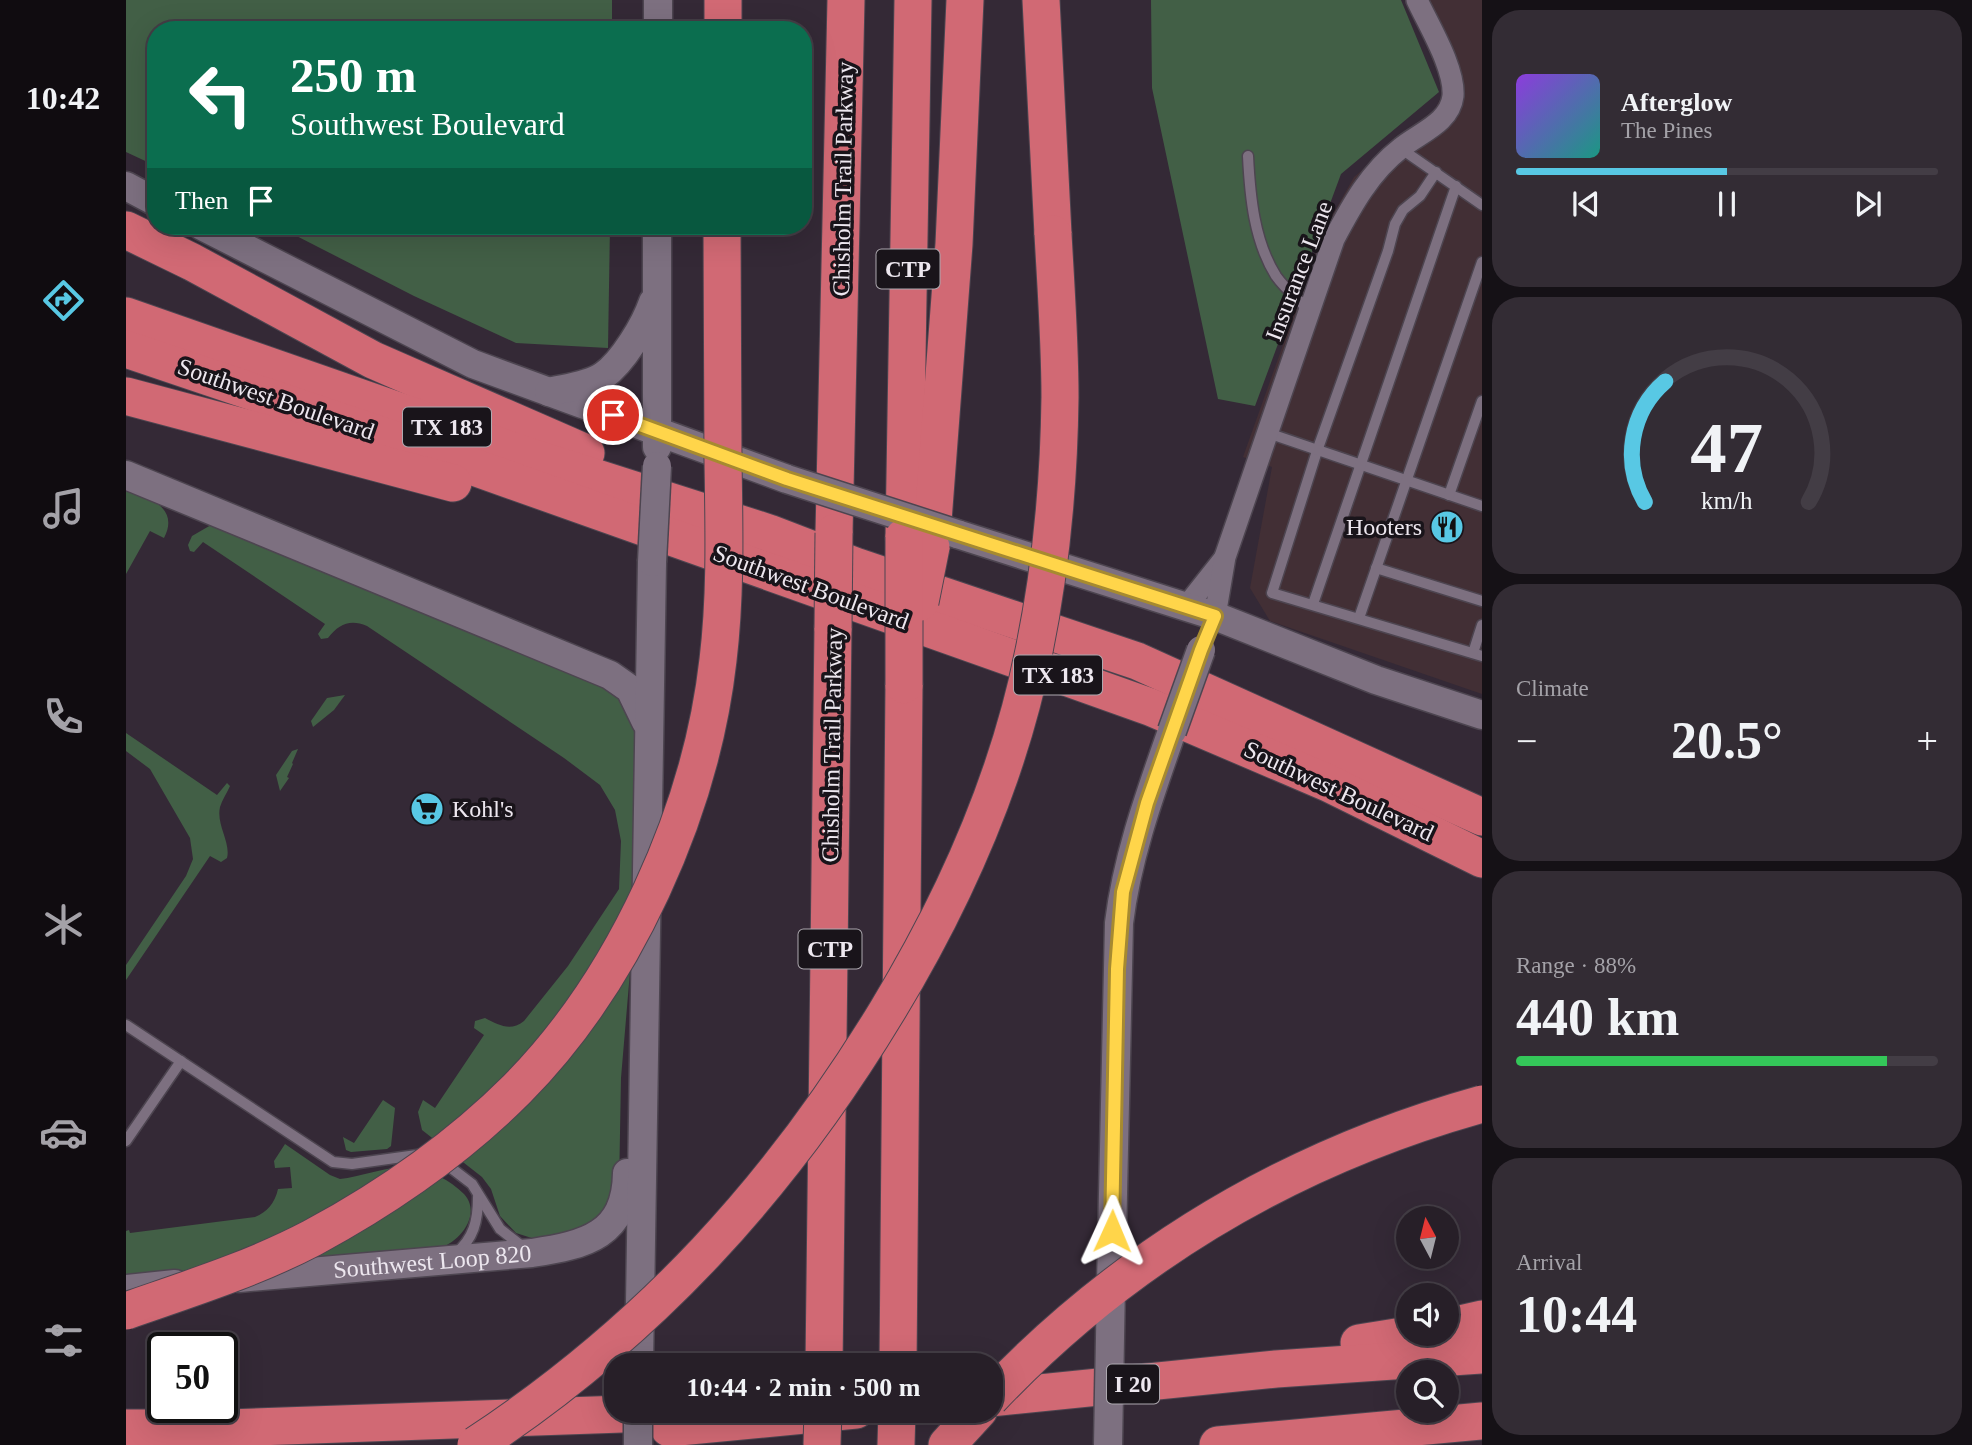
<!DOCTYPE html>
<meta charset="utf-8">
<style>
:root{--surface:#271f28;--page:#332c34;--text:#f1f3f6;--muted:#a4a2a8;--line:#433d45;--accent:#58c8e4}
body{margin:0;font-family:Georgia,serif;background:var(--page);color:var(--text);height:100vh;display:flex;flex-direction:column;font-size:26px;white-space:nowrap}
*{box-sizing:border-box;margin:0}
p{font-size:23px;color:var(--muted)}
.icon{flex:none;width:38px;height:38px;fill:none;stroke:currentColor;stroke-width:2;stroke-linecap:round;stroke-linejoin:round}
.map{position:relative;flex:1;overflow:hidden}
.side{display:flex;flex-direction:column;gap:10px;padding:10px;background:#151116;width:490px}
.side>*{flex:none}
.top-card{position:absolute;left:21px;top:21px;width:665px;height:214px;border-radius:28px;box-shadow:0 7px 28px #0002,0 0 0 2px var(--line);background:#0b6e4f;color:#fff;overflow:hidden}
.needle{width:46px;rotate:353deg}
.fabs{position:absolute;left:1270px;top:1206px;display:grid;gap:14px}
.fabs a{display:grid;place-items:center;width:63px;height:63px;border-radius:50%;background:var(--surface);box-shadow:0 7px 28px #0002,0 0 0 2px var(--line);font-size:35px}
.speed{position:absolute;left:21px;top:1332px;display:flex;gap:14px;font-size:35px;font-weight:700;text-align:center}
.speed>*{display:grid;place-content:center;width:91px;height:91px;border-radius:50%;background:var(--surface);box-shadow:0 7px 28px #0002,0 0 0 2px var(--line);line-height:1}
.speed .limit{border:4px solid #111;border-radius:10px;background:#fff;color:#111}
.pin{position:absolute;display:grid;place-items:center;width:60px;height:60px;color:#fff;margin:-30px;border:4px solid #fff;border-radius:50%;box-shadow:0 2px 7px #0007}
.me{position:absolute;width:77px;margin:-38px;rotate:1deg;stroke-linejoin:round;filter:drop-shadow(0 0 5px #0008)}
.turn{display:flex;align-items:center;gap:24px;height:147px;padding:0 28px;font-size:32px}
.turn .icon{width:91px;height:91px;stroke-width:2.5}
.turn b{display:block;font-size:49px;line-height:60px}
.then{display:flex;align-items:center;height:66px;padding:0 28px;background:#0003;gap:14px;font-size:26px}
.big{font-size:52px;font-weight:600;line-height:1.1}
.side .card{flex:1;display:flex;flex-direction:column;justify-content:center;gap:10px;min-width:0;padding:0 24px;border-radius:28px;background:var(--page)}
.side .dial{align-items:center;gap:0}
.dial svg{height:182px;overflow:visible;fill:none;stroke:var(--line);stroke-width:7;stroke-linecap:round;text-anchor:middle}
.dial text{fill:var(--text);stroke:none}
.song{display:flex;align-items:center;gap:21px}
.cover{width:84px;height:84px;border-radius:10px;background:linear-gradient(135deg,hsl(270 70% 55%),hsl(170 70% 35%))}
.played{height:7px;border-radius:4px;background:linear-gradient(90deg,var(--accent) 50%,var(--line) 50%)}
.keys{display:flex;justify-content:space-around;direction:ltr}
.heat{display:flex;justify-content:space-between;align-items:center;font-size:38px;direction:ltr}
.charge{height:10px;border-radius:5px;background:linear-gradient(90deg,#34c759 88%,var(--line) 0)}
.trip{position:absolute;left:478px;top:1353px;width:399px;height:70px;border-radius:28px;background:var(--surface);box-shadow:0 7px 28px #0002,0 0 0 2px var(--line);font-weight:600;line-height:70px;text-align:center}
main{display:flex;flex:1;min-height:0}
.menu{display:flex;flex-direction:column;width:126px;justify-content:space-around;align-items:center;background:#100c10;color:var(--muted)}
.menu .icon{width:49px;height:49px}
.menu .current{color:var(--accent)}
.menu b{font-size:32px;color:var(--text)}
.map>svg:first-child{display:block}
.commercial{fill:#422f35}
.green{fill:#425f46}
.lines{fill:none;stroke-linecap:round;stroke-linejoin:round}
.service-casing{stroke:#4d4550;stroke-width:13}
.minor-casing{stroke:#4d4550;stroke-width:24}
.secondary-casing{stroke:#4d4550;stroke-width:31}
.motorway-casing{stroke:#4d4550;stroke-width:39}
.service{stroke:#7d7080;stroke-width:10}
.minor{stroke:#7d7080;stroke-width:21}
.secondary{stroke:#7d7080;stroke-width:28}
.motorway{stroke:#d16974;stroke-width:37}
.secondary-bridge-casing{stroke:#4d4550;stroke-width:31;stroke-linecap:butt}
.motorway-bridge-casing{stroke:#4d4550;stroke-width:39;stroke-linecap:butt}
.secondary-bridge{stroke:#7d7080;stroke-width:28}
.motorway-bridge{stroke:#d16974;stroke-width:37}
.route-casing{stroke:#a68a30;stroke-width:18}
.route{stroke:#ffd54a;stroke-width:12}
.labels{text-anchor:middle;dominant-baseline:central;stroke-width:7;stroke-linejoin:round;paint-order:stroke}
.shield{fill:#19141a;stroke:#ada8af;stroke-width:2}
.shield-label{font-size:23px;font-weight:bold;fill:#ede7ef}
.street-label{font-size:24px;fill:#ede7ef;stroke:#19141a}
.poi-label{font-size:24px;fill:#ede7ef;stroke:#19141a;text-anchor:end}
</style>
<main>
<nav class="menu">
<b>10:42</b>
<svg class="icon current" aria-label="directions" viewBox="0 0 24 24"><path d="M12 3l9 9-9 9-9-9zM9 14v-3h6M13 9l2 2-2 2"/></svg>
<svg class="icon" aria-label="music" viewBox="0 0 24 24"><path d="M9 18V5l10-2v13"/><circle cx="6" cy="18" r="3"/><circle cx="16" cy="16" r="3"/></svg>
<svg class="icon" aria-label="phone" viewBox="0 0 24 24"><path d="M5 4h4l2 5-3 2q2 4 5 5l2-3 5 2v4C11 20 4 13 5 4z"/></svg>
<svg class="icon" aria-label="climate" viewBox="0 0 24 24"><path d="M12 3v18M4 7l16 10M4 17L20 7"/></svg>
<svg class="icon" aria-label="car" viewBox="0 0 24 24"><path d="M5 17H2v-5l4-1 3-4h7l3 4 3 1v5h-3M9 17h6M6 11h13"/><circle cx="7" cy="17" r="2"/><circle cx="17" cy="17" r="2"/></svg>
<svg class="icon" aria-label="filters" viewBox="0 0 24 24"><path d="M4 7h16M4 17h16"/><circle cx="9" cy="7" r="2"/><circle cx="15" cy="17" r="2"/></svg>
</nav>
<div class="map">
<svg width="1356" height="1445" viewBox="0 0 1356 1445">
<rect width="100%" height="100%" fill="#342936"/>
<!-- commercial -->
<polygon class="commercial" points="1282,0 1356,0 1356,694 1144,621 1124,588 1146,467 1117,457 1198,230 1228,177 1309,109 1316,96 1313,76"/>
<!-- green -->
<g class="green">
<polygon points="0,0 486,0 486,30 30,30 30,166 0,152"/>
<polygon points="1025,0 1275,0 1313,92 1215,174 1129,406 1092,399 1026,88"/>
<polygon points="151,226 484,226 482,348 390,343 288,296"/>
<path d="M0 487C22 498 54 507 38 538L24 531 0 574Z"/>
<path d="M85 525H91L485 683 510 726 505 960 495 1078 493 1188 471 1226 412 1240 390 1233 374 1216 365 1189 356 1177 296 1130 292 1112 297 1100 309 1108 358 1035 348 1028 349 1021 359 1018C373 1025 384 1032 398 1021L442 966 493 889 495 841 489 810 474 785 438 758 241 626C224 619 213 624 202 638L195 639 192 634 199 624 77 542 68 552 64 551 62 545 66 536Z"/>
<polygon points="219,695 208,710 187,727 185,721 201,698"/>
<path d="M0 733 91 795 101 783 104 786C101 793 96 800 94 807 90 825 105 842 101 858L95 862 84 856 0 980V965L60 876 67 859 64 838 24 769 0 751Z"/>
<polygon points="172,749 166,763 167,764 161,777 163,778 154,791 150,775 166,751"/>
<polygon points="257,1100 269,1108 265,1146 261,1149 225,1152 220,1150 217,1137 228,1143"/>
<path d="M159 1144 204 1175 214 1179C235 1177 264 1165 284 1167 304 1170 324 1180 338 1194 357 1215 332 1244 311 1249L0 1276V1231L3 1230 4 1233 129 1217C141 1212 149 1203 152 1189L166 1188 164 1167 149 1168 148 1161Z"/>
</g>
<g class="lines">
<defs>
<g id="service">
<polyline points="1274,148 1356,205"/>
<path d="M1122 156C1124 196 1128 241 1150 276 1159 289 1173 300 1184 311"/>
<polyline points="1310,172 1294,196 1277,210 1269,224 1262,251 1191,451 1146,593 1356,656"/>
<polyline points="1142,433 1356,506"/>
<polyline points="1323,495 1356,401"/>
<polyline points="1250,568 1356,601"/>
<polyline points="1187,604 1330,186"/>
<polyline points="1233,618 1356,262"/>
<polyline points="1347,653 1356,625"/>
<polyline points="0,1025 207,1162 226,1164 298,1154"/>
<polyline points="0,1141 55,1061"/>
<polyline points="316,1161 346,1184 374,1229 397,1247"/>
<path d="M329 1254C348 1239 352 1220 352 1197"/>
</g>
<g id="minor">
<polyline points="1060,607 1098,559"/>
<path d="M1089 616 1099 557 1208 239C1226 205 1244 172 1275 148 1293 133 1324 123 1327 96 1329 68 1303 26 1291 0"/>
</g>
<g id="secondary">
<polyline points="532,30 532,0"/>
<polyline points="0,186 30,202"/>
<polyline points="76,226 347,364 661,479"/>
<path d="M423 392C440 388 462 386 477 376 497 362 519 325 527 302"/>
<polyline points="531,447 531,226"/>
<polyline points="0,475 484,675 504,689 520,722"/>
<polyline points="831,534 1089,616 1250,680 1356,715"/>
<path id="s1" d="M113 1278 406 1253C460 1245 500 1235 501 1173"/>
<path d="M985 1284 993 923C1001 857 1024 794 1046 731"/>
<polyline points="0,1289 49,1284"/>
<polyline points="513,1365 526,562"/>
</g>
<g id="motorway">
<polyline points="915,0 927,234"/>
<polyline points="597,30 597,0"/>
<polyline points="0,230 66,262 247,360 460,453"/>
<polyline points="0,316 399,455 643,533 729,566 1011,661 1356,817"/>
<polyline points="0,349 317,456 1024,707 1202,783 1356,859"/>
<polyline points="0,396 327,483"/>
<polyline points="708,533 720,0"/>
<polyline points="778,537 787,0"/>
<polyline points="805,547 828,244 839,0"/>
<polyline points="1321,1327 1356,1319"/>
<polyline points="1233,1343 1289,1334"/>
<polyline points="698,1365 707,628"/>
<polyline points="772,1365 778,685"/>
<polyline points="864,1398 1150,1369 1356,1355"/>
<polyline points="0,1428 102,1428 525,1413 568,1425"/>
<polyline points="543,1428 730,1410"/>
<polyline points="770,1445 771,1410"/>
<polyline points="821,1445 853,1410"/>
<polyline points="1092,1445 1356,1421"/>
</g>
</defs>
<!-- service casing -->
<use href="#service" class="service-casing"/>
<!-- minor casing -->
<use href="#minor" class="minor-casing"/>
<!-- secondary casing -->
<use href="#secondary" class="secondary-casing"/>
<!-- motorway casing -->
<use href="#motorway" class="motorway-casing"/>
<!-- service -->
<use href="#service" class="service"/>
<!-- minor -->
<use href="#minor" class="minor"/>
<!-- secondary -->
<use href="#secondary" class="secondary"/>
<!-- motorway -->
<use href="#motorway" class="motorway"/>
<defs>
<g id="secondary-bridge">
<polyline points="661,479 831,534"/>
<polyline points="526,562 531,466"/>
<polyline points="1046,731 1075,650"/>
<polyline points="512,1445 512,1410"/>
<polyline points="982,1445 985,1284"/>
</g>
<g id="motorway-bridge">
<polyline points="794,602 805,547"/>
<polyline points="707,628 708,533"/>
<polyline points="778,685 778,537"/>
<path d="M0 1311C63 1289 127 1269 186 1238 260 1198 331 1149 391 1089 499 980 575 811 592 660 600 594 598 526 597 460 596 382 596 304 596 226"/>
<path d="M864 1398C1000 1255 1166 1157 1356 1104"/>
<path d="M350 1445C523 1331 654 1188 761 1011 829 899 882 780 908 651 925 568 933 482 934 397 934 343 930 289 927 234"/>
<polyline points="696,1445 697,1410"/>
</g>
</defs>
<!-- secondary-bridge casing -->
<use href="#secondary-bridge" class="secondary-bridge-casing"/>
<!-- motorway-bridge casing -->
<use href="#motorway-bridge" class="motorway-bridge-casing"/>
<!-- secondary-bridge -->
<use href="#secondary-bridge" class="secondary-bridge"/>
<!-- motorway-bridge -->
<use href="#motorway-bridge" class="motorway-bridge"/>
</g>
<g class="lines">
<defs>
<polyline id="route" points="487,415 661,479 1089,616 1075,650 1021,803 997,892 991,969 986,1231"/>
</defs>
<!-- route casing -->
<use href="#route" class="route-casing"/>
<!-- route -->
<use href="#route" class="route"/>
</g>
<!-- icons -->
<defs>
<symbol id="restaurant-disc" viewBox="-11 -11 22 22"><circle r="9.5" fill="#58c8e4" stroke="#19141a"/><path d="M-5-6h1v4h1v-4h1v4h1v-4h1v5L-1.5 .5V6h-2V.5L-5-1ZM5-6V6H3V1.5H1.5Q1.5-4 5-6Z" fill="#111"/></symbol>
<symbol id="supermarket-disc" viewBox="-11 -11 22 22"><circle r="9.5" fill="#58c8e4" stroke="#19141a"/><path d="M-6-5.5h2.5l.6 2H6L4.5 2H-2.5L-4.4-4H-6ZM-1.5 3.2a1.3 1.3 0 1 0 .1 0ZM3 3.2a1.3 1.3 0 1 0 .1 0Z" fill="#111"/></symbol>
</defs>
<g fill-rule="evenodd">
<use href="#restaurant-disc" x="1302" y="508" width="38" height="38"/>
<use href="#supermarket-disc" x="282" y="790" width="38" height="38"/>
</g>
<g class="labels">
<!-- shield labels -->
<g class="shield">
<rect x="750.5" y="249.5" width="63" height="39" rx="5"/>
<rect x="277" y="407.5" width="88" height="39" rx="5"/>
<rect x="888" y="655.5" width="88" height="39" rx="5"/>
<rect x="672.5" y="929.5" width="63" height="39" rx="5"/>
<rect x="981" y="1364.5" width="52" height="39" rx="5"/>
</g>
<g class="shield-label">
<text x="782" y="269">CTP</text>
<text x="321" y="427">TX 183</text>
<text x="932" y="675">TX 183</text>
<text x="704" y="949">CTP</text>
<text x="1007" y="1384">I 20</text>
</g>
<!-- street labels -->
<g class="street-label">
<text transform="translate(717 179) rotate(-89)">Chisholm Trail Parkway</text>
<text transform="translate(1173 271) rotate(-69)">Insurance Lane</text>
<text transform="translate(150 399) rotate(19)">Southwest Boulevard</text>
<text transform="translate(685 587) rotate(20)">Southwest Boulevard</text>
<text transform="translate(706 745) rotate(-89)">Chisholm Trail Parkway</text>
<text transform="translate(1213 791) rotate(25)">Southwest Boulevard</text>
<text stroke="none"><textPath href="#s1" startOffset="194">Southwest Loop 820</textPath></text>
</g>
<!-- poi labels -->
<g class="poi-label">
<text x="1296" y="527">Hooters</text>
<text x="326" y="809" text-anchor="start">Kohl's</text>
</g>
</g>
</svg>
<div class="fabs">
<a><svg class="needle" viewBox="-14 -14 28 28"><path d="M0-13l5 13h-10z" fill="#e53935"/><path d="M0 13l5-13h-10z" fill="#a4a2a8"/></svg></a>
<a><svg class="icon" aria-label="sound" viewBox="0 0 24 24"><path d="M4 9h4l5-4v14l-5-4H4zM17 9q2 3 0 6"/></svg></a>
<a><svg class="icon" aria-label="search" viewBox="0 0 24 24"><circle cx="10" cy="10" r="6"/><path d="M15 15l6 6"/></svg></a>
</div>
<div class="speed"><div class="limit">50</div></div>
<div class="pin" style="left:487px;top:415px;background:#d93025"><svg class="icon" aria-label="arrive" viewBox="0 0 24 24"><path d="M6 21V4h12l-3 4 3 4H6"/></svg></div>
<svg class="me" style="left:986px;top:1231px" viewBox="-20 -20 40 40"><path d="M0-17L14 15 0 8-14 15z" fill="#ffd54a" stroke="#fff" stroke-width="4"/></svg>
<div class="trip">10:44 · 2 min · 500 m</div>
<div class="top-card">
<div class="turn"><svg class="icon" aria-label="left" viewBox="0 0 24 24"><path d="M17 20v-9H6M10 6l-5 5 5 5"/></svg><div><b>250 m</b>Southwest Boulevard</div></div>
<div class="then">Then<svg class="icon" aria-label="arrive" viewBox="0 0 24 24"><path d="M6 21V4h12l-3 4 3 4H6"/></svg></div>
</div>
</div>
<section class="side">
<div class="card">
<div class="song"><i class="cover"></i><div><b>Afterglow</b><p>The Pines</p></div></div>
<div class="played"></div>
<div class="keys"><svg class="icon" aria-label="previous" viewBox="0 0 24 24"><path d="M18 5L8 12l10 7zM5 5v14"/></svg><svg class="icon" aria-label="pause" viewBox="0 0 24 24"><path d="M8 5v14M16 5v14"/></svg><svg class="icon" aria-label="next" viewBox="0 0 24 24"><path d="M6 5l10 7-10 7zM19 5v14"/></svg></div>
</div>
<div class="card dial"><svg viewBox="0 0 100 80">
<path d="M14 69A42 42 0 1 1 86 69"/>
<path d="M14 69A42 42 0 0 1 23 16" stroke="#58c8e4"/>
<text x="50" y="56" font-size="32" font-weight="700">47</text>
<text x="50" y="72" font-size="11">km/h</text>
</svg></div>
<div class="card"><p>Climate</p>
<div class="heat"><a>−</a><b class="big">20.5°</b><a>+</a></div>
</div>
<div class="card"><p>Range · 88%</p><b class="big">440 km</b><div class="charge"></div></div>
<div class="card"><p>Arrival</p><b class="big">10:44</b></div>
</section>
</main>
